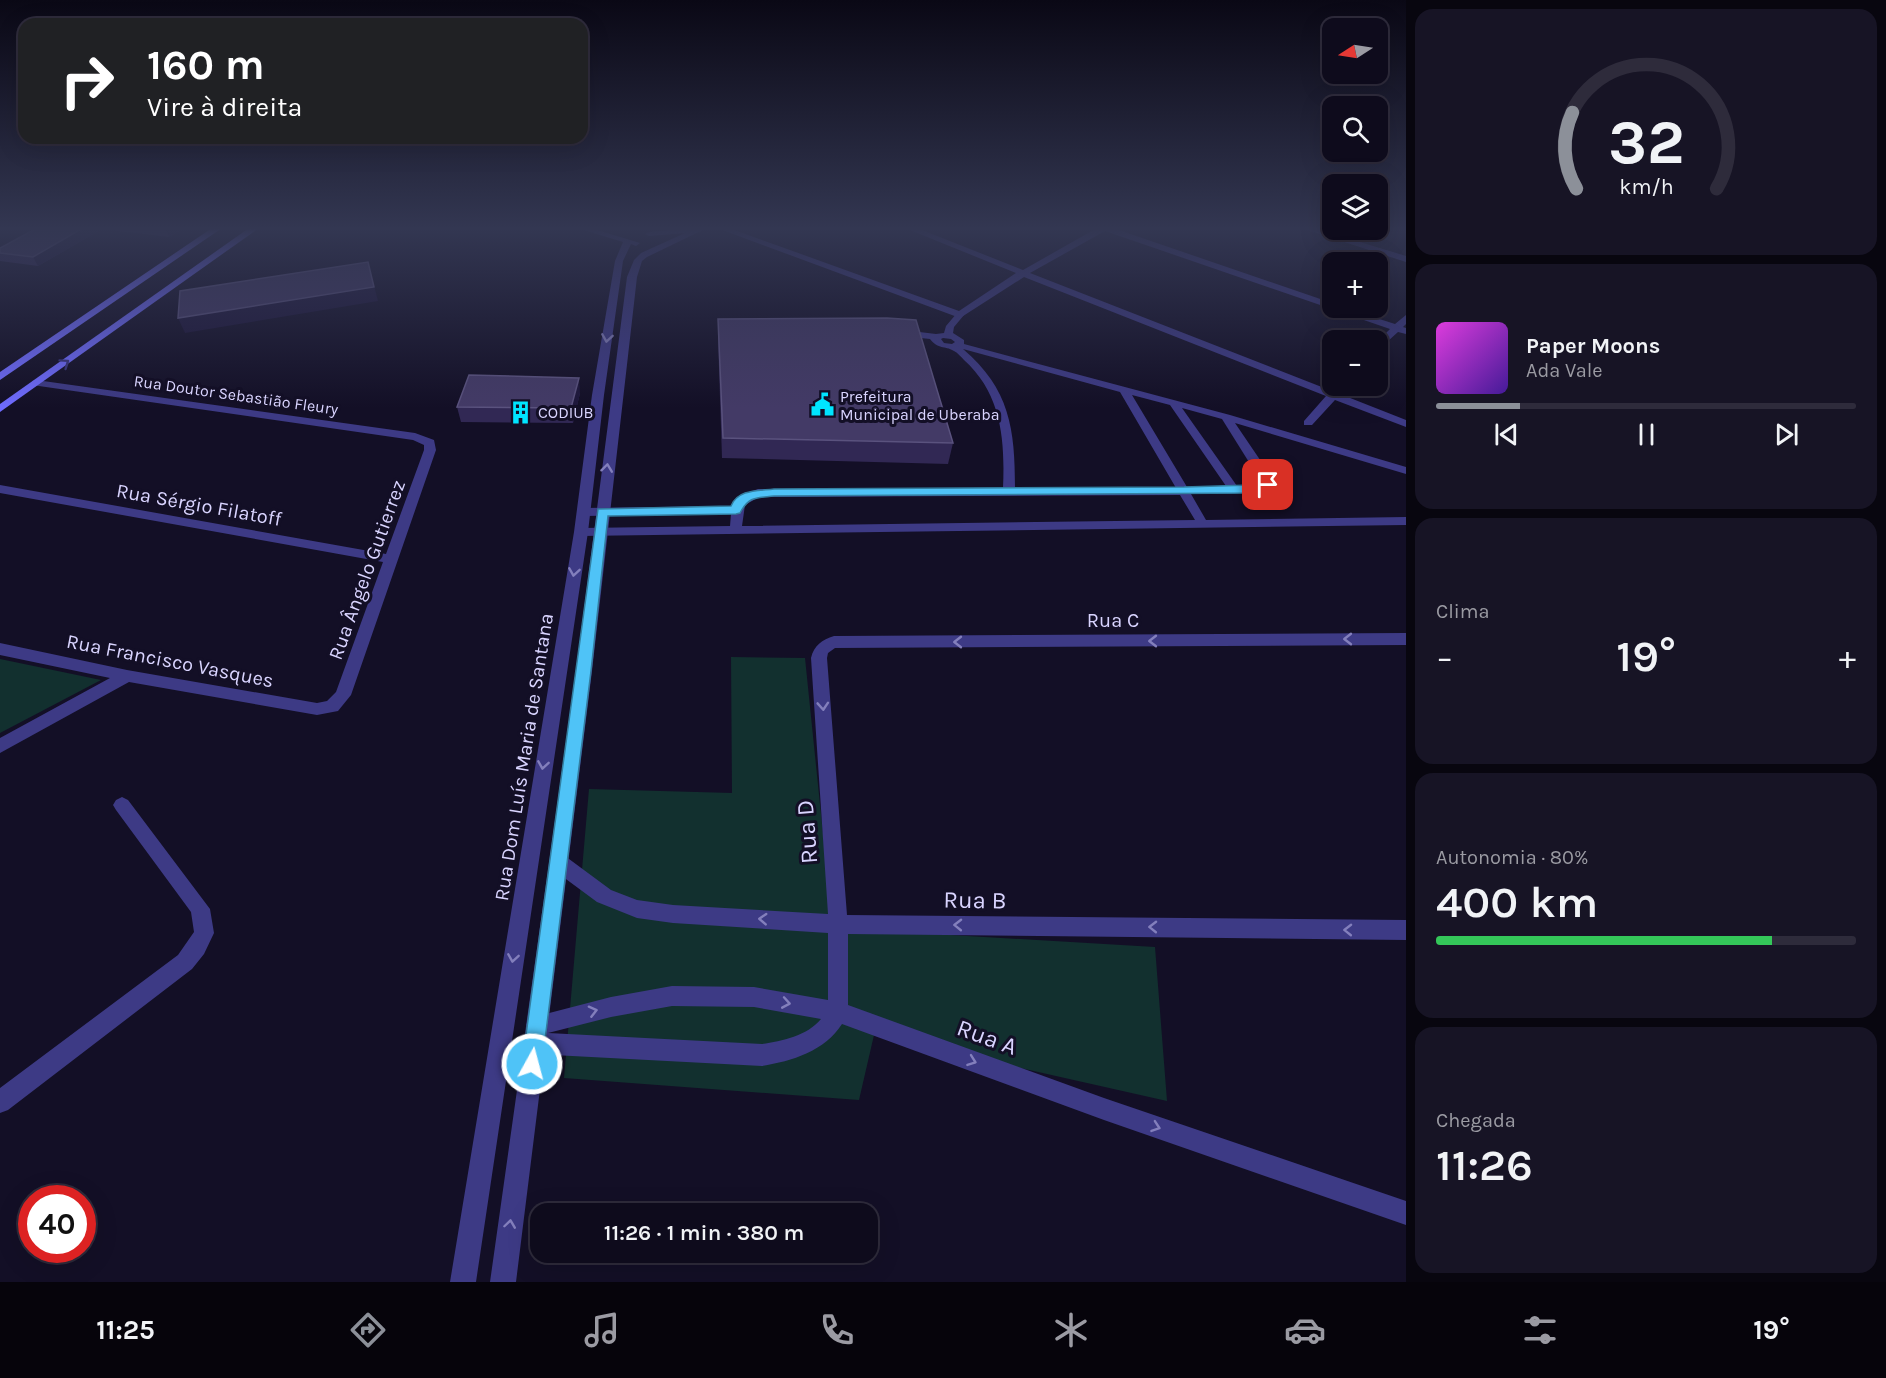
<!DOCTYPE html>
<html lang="pt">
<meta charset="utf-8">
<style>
:root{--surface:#0e0b1c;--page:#171425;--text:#f1f3f6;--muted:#9b9ba3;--line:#2e2b3b;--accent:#8c9099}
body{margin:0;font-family:Karla,sans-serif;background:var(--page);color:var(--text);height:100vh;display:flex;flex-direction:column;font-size:22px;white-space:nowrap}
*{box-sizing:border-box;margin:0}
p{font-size:20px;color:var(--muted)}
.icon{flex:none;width:33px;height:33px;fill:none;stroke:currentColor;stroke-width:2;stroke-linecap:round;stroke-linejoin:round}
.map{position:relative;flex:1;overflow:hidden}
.details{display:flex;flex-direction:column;gap:9px;padding:9px;background:#08060f;width:480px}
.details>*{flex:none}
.guide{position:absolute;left:18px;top:18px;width:570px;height:126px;border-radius:18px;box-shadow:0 6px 24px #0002,0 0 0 2px var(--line);background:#202124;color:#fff;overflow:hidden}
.needle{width:39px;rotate:258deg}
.buttons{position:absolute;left:1322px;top:18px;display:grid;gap:12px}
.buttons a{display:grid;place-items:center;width:66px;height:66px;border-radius:12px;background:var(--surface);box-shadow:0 6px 24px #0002,0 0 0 2px var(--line);font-size:30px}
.speed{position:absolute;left:18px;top:1185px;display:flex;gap:12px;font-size:30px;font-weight:700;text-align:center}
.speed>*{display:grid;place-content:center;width:78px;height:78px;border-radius:50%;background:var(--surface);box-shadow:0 6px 24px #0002,0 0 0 2px var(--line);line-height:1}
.speed .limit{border:9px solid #d22;background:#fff;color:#111}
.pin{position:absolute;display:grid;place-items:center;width:51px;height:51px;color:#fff;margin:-26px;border-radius:12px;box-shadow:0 3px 9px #0006}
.me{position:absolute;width:66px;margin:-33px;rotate:7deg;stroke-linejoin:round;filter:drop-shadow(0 0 4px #0008)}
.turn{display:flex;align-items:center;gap:21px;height:126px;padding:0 30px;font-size:27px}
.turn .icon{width:78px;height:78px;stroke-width:2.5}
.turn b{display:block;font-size:42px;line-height:51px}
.big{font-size:45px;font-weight:600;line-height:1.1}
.details .widget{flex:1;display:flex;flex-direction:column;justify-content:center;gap:9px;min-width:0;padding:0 21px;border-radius:18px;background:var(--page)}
.details .dial{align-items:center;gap:0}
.dial svg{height:156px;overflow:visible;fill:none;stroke:var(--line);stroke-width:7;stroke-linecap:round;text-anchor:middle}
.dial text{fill:var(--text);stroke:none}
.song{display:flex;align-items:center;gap:18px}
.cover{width:72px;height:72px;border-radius:9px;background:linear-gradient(135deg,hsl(300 70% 55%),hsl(260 70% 35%))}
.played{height:6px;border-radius:3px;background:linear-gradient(90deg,var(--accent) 20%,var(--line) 20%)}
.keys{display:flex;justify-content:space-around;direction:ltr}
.heat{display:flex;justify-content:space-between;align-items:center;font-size:33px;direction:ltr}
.charge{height:9px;border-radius:4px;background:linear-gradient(90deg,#34c759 80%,var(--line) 0)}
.trip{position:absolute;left:530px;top:1203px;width:348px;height:60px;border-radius:18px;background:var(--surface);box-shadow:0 6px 24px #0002,0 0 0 2px var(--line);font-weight:600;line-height:60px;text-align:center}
.dock{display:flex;height:96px;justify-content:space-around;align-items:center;background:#06040b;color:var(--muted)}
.dock .icon{width:42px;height:42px}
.dock .current{color:var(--accent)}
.dock b{font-size:27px;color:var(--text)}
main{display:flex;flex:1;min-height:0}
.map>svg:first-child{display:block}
.green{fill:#12302f}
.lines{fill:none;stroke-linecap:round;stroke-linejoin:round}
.service{fill:#3d3a85;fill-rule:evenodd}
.minor{fill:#3d3a85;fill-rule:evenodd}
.tertiary{fill:#3d3a85;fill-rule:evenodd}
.secondary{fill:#6f6bff;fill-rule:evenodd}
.wall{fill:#312854}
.shaded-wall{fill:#1d163a}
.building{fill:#433a66;stroke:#5a527e;stroke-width:1.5}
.oneway{stroke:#837fbc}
.oneway2{stroke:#38347d}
.route{fill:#4fc3f7;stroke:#337fa1;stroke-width:1.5}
.labels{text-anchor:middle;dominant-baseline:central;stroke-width:6;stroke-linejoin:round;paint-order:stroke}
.far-street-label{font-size:16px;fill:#d9d4ff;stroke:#130f26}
.far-poi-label{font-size:16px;fill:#d9d4ff;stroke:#130f26;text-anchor:start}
.street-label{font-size:20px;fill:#d9d4ff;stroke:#130f26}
.near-street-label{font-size:24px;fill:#d9d4ff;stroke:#130f26}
</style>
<main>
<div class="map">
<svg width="1406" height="1282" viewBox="0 0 1406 1282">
<rect width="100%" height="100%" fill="#130f26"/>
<!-- green -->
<g class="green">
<polygon points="731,657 805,658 830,902 866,930 1155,947 1167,1101 874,1035 859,1100 564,1078 589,789 732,793"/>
<polygon points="0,659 101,680 0,733"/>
</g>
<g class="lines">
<!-- service -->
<g class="service">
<polygon points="692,228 702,230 698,232 649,236 645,234 649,232"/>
<path d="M957 313 964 315 954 327 953 333 964 340V344L1230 415 1406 467V474L1235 423 1273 479 1274 485 1272 487 1252 493 1191 494 1206 520 1406 517V525L581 536 575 532 581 528 730 526 731 514 583 516 577 512 583 508 733 506 741 495 758 489 1003 488C1005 441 1002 394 964 360 961 357 958 353 954 351 944 345 939 350 930 339L903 336 898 333 903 330 936 334 944 333 946 326ZM943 338 951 339 955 342 952 344 944 343 941 339ZM963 349 1120 392 1176 488H1015C1015 429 1010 389 963 349ZM1132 395 1170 405 1226 486 1187 487ZM1182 408 1222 419 1262 483 1237 486ZM1180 495 1195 520 742 526 745 505 759 497Z"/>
</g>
<!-- minor -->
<g class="minor">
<polygon points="717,228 729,228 959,311 1016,273 905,228 917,228 1023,270 1097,228 1113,228 1332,303 1332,308 1345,308 1395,324 1406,315 1406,324 1403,327 1406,328 1406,334 1398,332 1377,351 1377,342 1390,329 1105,231 1030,273 1332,391 1336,386 1347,386 1340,394 1406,420 1406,427 1335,400 1312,425 1304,425 1304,421 1326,396 1024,277 960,318"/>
<polygon points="1301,228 1314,228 1406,256 1406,262"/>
<polygon points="36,380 415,433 434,440 436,450 351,695 338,711 317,715 129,682 0,753 0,738 110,678 0,655 0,643 127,670 317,703 327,701 336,692 383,562 0,493 0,485 386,554 424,450 424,445 413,440 32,385 32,381"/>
<path d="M1406 633V645L835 648 828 653 827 658 847 915 1406 920V940L848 934V1005L1104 1098 1406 1201V1225L1104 1120 842 1024C825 1051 792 1061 762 1066L534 1054 526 1051 523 1043 526 1035 532 1033 526 1025 530 1018 611 997 672 986 754 987 828 1000V933L673 923 637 918 597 902 551 868 549 862 551 856 558 853 565 856 611 890 637 900 673 905 828 914 811 658C814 645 822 640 834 636ZM672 1006 754 1007 821 1019C807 1036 782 1041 762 1044L548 1033 611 1017Z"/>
<polygon points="122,797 128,800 210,909 214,933 204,954 192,969 8,1110 0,1113 0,1088 178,955 194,932 191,912 116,810 113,805 116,800"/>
</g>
<!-- tertiary -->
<g class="tertiary">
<polygon points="577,228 591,228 640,243 636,246 631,244 623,261 604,395 588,532 476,1282 450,1282 574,532 592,395 615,261 623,242"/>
<polygon points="696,228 707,228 647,257 642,261 637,277 592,671 516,1282 490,1282 576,671 627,277 634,260 641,253"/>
</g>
<!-- secondary -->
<g class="secondary">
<polygon points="212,228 222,228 0,380 0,372"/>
<polygon points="249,228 259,228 0,412 0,404"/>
</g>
</g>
<!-- wall -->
<g class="wall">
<polygon points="37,228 184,228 169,237 102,229 38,266 0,261 0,248"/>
<polygon points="718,319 953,443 948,464 722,458 718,338"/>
<polygon points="580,393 573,423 461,422 457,407"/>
</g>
<!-- shaded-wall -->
<g class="shaded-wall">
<polygon points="83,228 101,228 102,229 38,266 33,257"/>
<polygon points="165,228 184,228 169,237"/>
<polygon points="368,262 378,301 185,333 178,318"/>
<polygon points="579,378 580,393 573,423 571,408"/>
</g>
<!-- building -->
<g class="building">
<polygon points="37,228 83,228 33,257 0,253 0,248"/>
<polygon points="368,262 374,287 178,318 180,291"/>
<polygon points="887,318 916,320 953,443 723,438 718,319"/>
<polygon points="469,375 579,378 571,408 457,407"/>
</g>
<!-- one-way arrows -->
<defs><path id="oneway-chevron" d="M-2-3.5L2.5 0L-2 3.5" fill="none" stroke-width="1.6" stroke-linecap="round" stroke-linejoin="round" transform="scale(1.5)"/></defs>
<g class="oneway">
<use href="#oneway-chevron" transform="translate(607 338) rotate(99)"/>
<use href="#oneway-chevron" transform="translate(607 468) rotate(-83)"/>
<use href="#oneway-chevron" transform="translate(574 572) rotate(99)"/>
<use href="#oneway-chevron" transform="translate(1348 639) rotate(180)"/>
<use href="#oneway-chevron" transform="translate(1153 641) rotate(180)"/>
<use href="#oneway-chevron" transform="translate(958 642) rotate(180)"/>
<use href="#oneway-chevron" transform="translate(823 706) rotate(86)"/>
<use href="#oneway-chevron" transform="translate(543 765) rotate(99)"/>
<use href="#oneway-chevron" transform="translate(763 919) rotate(-177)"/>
<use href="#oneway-chevron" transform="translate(958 925) rotate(-179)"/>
<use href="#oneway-chevron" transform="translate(1153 927) rotate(-179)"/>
<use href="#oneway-chevron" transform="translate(1348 930) rotate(-179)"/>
<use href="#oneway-chevron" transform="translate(513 958) rotate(99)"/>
<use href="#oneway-chevron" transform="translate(786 1003) rotate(10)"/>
<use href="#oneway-chevron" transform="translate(593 1011) rotate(-14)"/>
<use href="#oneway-chevron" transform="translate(972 1061) rotate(20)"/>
<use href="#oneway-chevron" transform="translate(1156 1127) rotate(19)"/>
<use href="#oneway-chevron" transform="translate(510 1224) rotate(-82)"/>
</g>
<use class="oneway2" href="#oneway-chevron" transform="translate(65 363) rotate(-35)"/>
<!-- sky -->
<linearGradient id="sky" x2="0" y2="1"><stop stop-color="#0a0815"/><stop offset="0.56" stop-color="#333752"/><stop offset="1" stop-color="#333752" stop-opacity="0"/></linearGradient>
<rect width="1406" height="408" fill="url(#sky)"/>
<!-- route -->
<path class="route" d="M1268 481 1272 482V487L1252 493 774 496C756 498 749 496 740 513L736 514 608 516 591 671 542 1064 539 1071 532 1074 525 1071 522 1064 598 509 731 506C738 489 758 491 774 489L1184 487 1252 485Z"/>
<!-- icons -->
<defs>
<symbol id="civic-bare" viewBox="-9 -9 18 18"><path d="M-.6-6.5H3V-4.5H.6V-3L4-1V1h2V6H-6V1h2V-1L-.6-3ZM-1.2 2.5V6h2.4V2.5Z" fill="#00e5ff" stroke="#130f26" stroke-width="2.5" paint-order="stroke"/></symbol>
<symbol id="building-bare" viewBox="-9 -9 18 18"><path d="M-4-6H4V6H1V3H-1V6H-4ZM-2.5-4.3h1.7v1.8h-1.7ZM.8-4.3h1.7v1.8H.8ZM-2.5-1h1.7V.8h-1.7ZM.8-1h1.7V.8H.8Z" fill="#00e5ff" stroke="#130f26" stroke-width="2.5" paint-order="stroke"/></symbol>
</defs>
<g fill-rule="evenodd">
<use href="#civic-bare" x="806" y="388" width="33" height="33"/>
<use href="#building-bare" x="504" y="396" width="33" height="33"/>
</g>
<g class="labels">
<!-- far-street labels -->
<g class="far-street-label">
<text transform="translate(236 395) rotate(8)">Rua Doutor Sebastião Fleury</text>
</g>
<!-- far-poi labels -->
<g class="far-poi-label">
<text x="840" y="396">Prefeitura<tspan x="840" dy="18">Municipal de Uberaba</tspan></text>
<text x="538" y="412">CODIUB</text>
</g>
<!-- street labels -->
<g class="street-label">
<text transform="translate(199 505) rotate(10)">Rua Sérgio Filatoff</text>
<text transform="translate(367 570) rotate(-70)">Rua Ângelo Gutierrez</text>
<text x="1113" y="620">Rua C</text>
<text transform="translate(170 661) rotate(11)">Rua Francisco Vasques</text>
<text transform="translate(524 757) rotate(-81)">Rua Dom Luís Maria de Santana</text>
</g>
<!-- near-street labels -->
<g class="near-street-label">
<text transform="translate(807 832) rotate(-94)">Rua D</text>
<text transform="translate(975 900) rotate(1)">Rua B</text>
<text transform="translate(987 1037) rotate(20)">Rua A</text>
</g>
</g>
</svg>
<div class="buttons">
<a><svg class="needle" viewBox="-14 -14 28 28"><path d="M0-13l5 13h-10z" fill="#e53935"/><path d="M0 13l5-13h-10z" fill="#9b9ba3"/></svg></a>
<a><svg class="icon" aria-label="search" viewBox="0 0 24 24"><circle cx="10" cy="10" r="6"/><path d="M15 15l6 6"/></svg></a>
<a><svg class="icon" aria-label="layers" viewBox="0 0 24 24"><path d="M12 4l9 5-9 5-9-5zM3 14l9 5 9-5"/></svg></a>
<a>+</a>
<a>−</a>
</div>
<div class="speed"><div class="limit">40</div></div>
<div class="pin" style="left:1268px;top:485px;background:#d93025"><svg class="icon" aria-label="arrive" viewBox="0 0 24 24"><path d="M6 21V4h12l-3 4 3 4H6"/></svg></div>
<svg class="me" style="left:532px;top:1064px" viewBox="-20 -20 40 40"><circle r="17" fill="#4fc3f7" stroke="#fff" stroke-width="3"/><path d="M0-11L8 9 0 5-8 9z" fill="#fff"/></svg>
<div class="trip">11:26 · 1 min · 380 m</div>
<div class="guide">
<div class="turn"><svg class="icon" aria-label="right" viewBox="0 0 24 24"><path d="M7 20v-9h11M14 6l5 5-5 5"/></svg><div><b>160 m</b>Vire à direita</div></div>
</div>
</div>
<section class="details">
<div class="widget dial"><svg viewBox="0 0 100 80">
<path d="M14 69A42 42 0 1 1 86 69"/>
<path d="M14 69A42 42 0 0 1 12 30" stroke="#8c9099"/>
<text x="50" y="56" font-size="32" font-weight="700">32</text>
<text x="50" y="72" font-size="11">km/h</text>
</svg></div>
<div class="widget">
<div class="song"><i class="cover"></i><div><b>Paper Moons</b><p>Ada Vale</p></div></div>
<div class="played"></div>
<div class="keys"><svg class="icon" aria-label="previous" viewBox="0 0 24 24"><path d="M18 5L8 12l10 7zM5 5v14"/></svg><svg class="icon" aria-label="pause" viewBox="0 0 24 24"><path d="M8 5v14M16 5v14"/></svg><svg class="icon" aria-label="next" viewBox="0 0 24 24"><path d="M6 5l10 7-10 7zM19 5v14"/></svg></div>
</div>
<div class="widget"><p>Clima</p>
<div class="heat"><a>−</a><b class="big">19°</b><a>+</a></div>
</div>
<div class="widget"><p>Autonomia · 80%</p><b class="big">400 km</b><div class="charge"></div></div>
<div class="widget"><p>Chegada</p><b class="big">11:26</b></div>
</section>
</main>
<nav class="dock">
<b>11:25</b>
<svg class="icon current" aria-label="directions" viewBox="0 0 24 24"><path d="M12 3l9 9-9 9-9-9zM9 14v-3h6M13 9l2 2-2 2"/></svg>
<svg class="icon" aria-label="music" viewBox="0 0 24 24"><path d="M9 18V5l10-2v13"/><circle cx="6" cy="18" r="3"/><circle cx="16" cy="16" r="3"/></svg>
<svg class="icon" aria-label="phone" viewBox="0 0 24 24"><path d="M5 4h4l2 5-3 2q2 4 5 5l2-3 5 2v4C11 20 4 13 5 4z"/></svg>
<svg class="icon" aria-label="climate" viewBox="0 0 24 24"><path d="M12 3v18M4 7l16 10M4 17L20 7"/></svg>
<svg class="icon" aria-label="car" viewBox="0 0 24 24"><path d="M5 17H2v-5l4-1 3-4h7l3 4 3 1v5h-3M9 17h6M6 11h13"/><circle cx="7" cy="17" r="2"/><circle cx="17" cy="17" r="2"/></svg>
<svg class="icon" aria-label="filters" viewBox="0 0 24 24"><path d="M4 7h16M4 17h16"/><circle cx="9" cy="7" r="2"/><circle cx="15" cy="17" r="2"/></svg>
<b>19°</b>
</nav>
